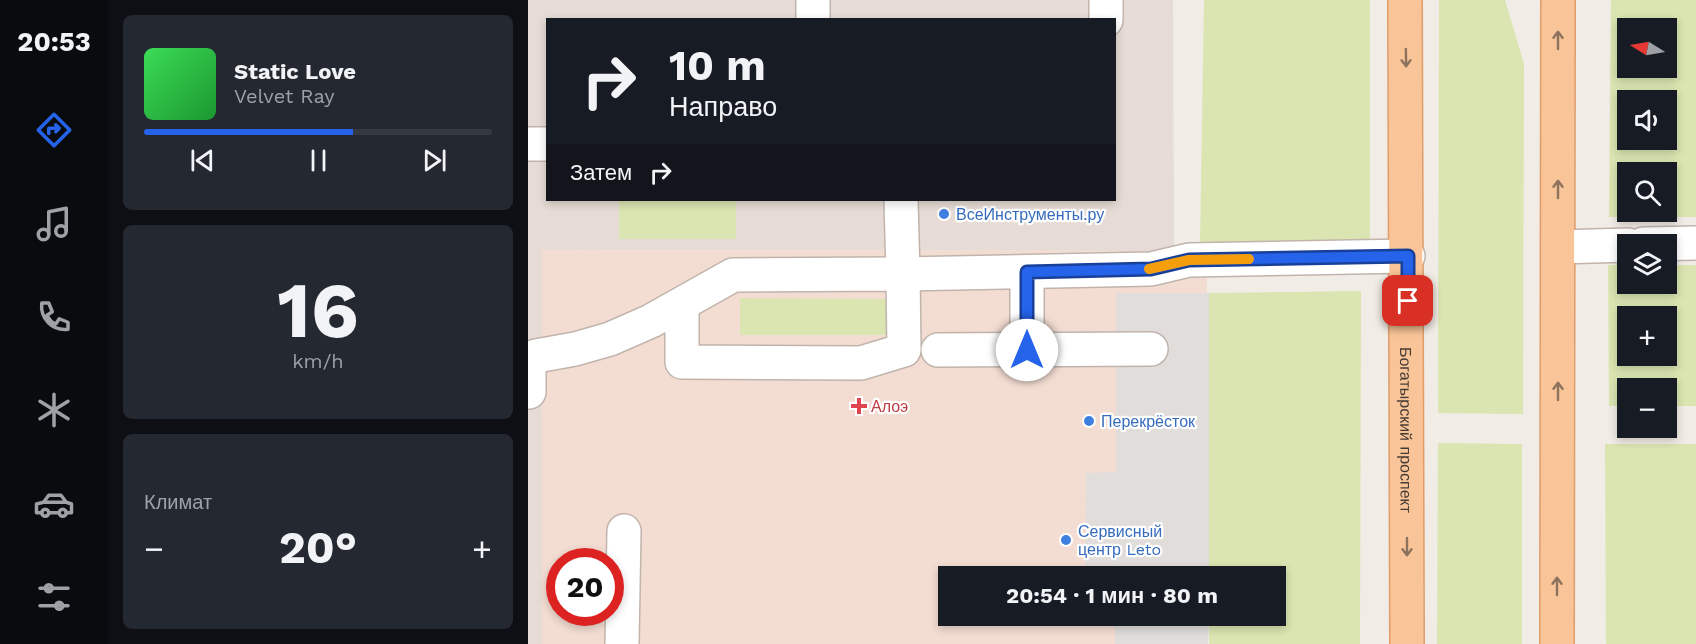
<!DOCTYPE html>
<html lang="ru">
<meta charset="utf-8">
<style>
:root{--surface:#171b24;--page:#242831;--text:#f1f3f6;--muted:#9ea1a6;--line:#363941;--accent:#2563eb}
body{margin:0;font-family:"Work Sans",sans-serif;background:var(--page);color:var(--text);height:100vh;display:flex;flex-direction:column;font-size:22px;white-space:nowrap}
*{box-sizing:border-box;margin:0}
p{font-size:20px;color:var(--muted)}
.icon{flex:none;width:33px;height:33px;fill:none;stroke:currentColor;stroke-width:2;stroke-linecap:round;stroke-linejoin:round}
.map{position:relative;flex:1;overflow:hidden}
.drawer{display:flex;flex-direction:column;gap:15px;padding:15px;background:#0d0f14;width:420px}
.drawer>*{flex:none}
.hud{position:absolute;left:18px;top:18px;width:570px;height:183px;border-radius:0px;box-shadow:0 3px 9px #0003;background:#171b24;color:var(--text);overflow:hidden}
.needle{width:39px;rotate:281deg}
.controls{position:absolute;left:1089px;top:18px;display:grid;gap:12px}
.controls a{display:grid;place-items:center;width:60px;height:60px;border-radius:0px;background:var(--surface);box-shadow:0 3px 9px #0003;font-size:30px}
.speed{position:absolute;left:18px;top:548px;display:flex;gap:12px;font-size:30px;font-weight:700;text-align:center}
.speed>*{display:grid;place-content:center;width:78px;height:78px;border-radius:50%;background:var(--surface);box-shadow:0 3px 9px #0003;line-height:1}
.speed .limit{border:9px solid #d22;background:#fff;color:#111}
.pin{position:absolute;display:grid;place-items:center;width:51px;height:51px;color:#fff;margin:-26px;border-radius:12px;box-shadow:0 3px 9px #0006}
.me{position:absolute;width:66px;margin:-33px;rotate:0deg;stroke-linejoin:round;filter:drop-shadow(0 0 4px #0008)}
.turn{display:flex;align-items:center;gap:21px;height:126px;padding:0 24px;font-size:27px}
.turn .icon{width:78px;height:78px;stroke-width:2.5}
.turn b{display:block;font-size:42px;line-height:51px}
.then{display:flex;align-items:center;height:57px;padding:0 24px;background:#0003;gap:12px;font-size:22px}
.big{font-size:45px;font-weight:700;line-height:1.1}
.drawer .widget{flex:1;display:flex;flex-direction:column;justify-content:center;gap:9px;min-width:0;padding:0 21px;border-radius:9px;background:var(--page)}
.drawer .dial{align-items:center;gap:0}
.dial b{font-size:78px;line-height:1}
.song{display:flex;align-items:center;gap:18px}
.cover{width:72px;height:72px;border-radius:9px;background:linear-gradient(135deg,hsl(130 70% 55%),hsl(130 70% 35%))}
.played{height:6px;border-radius:3px;background:linear-gradient(90deg,var(--accent) 60%,var(--line) 60%)}
.keys{display:flex;justify-content:space-around;direction:ltr}
.heat{display:flex;justify-content:space-between;align-items:center;font-size:33px;direction:ltr}
.trip{position:absolute;left:410px;top:566px;width:348px;height:60px;border-radius:0px;background:var(--surface);box-shadow:0 3px 9px #0003;font-weight:700;line-height:60px;text-align:center}
main{display:flex;flex:1;min-height:0}
.menu{display:flex;flex-direction:column;width:108px;justify-content:space-around;align-items:center;background:#090b0e;color:var(--muted)}
.menu .icon{width:42px;height:42px}
.menu .current{color:var(--accent)}
.menu b{font-size:27px;color:var(--text)}
.map>svg:first-child{display:block}
.residential{fill:#e6dcd5;fill-rule:evenodd}
.commercial{fill:#f3ddd2;fill-rule:evenodd}
.green{fill:#dae5b1;fill-rule:evenodd}
.parking{fill:#e0dddb}
.lines{fill:none;stroke-linecap:round;stroke-linejoin:round}
.minor-casing{stroke:#c0b4ac;stroke-width:36}
.major-casing{stroke:#de9d69;stroke-width:36}
.minor{stroke:#fff;stroke-width:33}
.major{stroke:#f9c598;stroke-width:33}
.oneway{stroke:#8d725d}
.route-casing{stroke:#184099;stroke-width:15}
.route{stroke:#2563eb;stroke-width:10}
.slow{stroke:#f59e0b;stroke-width:10}
.shop-dot{fill:#3f7fe0;stroke:#fff;stroke-width:2}
.health-dot{fill:#e0444e;stroke:#fff;stroke-width:2}
.labels{text-anchor:middle;dominant-baseline:central;stroke-width:4.5;stroke-linejoin:round;paint-order:stroke}
.shop-label{font-size:16px;fill:#366cbe;stroke:#fff;text-anchor:start}
.health-label{font-size:16px;fill:#be3a42;stroke:#fff;text-anchor:start}
.street-label{font-size:16px;fill:#453b36;stroke:#fff}
</style>
<main>
<nav class="menu">
<b>20:53</b>
<svg class="icon current" aria-label="directions" viewBox="0 0 24 24"><path d="M12 3l9 9-9 9-9-9zM9 14v-3h6M13 9l2 2-2 2"/></svg>
<svg class="icon" aria-label="music" viewBox="0 0 24 24"><path d="M9 18V5l10-2v13"/><circle cx="6" cy="18" r="3"/><circle cx="16" cy="16" r="3"/></svg>
<svg class="icon" aria-label="phone" viewBox="0 0 24 24"><path d="M5 4h4l2 5-3 2q2 4 5 5l2-3 5 2v4C11 20 4 13 5 4z"/></svg>
<svg class="icon" aria-label="climate" viewBox="0 0 24 24"><path d="M12 3v18M4 7l16 10M4 17L20 7"/></svg>
<svg class="icon" aria-label="car" viewBox="0 0 24 24"><path d="M5 17H2v-5l4-1 3-4h7l3 4 3 1v5h-3M9 17h6M6 11h13"/><circle cx="7" cy="17" r="2"/><circle cx="17" cy="17" r="2"/></svg>
<svg class="icon" aria-label="filters" viewBox="0 0 24 24"><path d="M4 7h16M4 17h16"/><circle cx="9" cy="7" r="2"/><circle cx="15" cy="17" r="2"/></svg>
</nav>
<section class="drawer">
<div class="widget">
<div class="song"><i class="cover"></i><div><b>Static Love</b><p>Velvet Ray</p></div></div>
<div class="played"></div>
<div class="keys"><svg class="icon" aria-label="previous" viewBox="0 0 24 24"><path d="M18 5L8 12l10 7zM5 5v14"/></svg><svg class="icon" aria-label="pause" viewBox="0 0 24 24"><path d="M8 5v14M16 5v14"/></svg><svg class="icon" aria-label="next" viewBox="0 0 24 24"><path d="M6 5l10 7-10 7zM19 5v14"/></svg></div>
</div>
<div class="widget dial"><b>16</b><p>km/h</p></div>
<div class="widget"><p>Климат</p>
<div class="heat"><a>−</a><b class="big">20°</b><a>+</a></div>
</div>
</section>
<div class="map">
<svg width="1168" height="644" viewBox="0 0 1168 644">
<rect width="100%" height="100%" fill="#f2ece6"/>
<!-- residential -->
<path class="residential" d="M0 0H645L646 251 14 250V644H0ZM20 20H586V200H20Z"/>
<!-- commercial -->
<path class="commercial" d="M14 250 679 251V576H420V615H679V644H14ZM32 561H82V612H32Z"/>
<!-- green -->
<g class="green">
<polygon points="676,0 842,0 842,246 672,246"/>
<polygon points="911,0 977,0 996,64 995,414 910,413"/>
<path d="M1083 0H1168V217H1081ZM1138 28V68H1100V28ZM1100 100H1138V140H1100ZM1100 172H1138V212H1100Z"/>
<rect x="91" y="200" width="117" height="39"/>
<path d="M1080 265H1099L1100 284H1138L1139 265H1168V406H1139L1138 388H1100L1099 406H1081ZM1138 316V356H1100V316Z"/>
<polygon points="833,291 832,644 681,644 681,615 747,615 747,576 681,576 681,293"/>
<polygon points="212,298 359,299 359,335 212,335"/>
<polygon points="910,443 994,444 994,644 909,644"/>
<polygon points="1077,444 1168,444 1168,644 1078,644"/>
</g>
<!-- parking -->
<g class="parking">
<polygon points="588,293 681,293 681,576 557,576 558,473 588,472"/>
<polygon points="587,615 681,615 680,644 587,644"/>
</g>
<g class="lines">
<defs>
<g id="minor">
<polyline points="285,20 285,0"/>
<polyline points="578,20 578,0"/>
<polyline points="0,144 20,144"/>
<polyline points="373,200 375,274 623,269 661,260 880,256"/>
<polyline points="1115,244 1168,243"/>
<polyline points="1030,247 1100,245"/>
<polyline points="499,272 499,350"/>
<polyline points="410,350 623,349"/>
<polyline points="1,392 1,367 8,356 47,349 82,339 123,321 205,275 375,274 376,350 333,363 154,362 154,304"/>
<polyline points="94,644 96,531"/>
</g>
<g id="major">
<path id="s1" d="M877 0 879 644"/>
<polyline points="1029,644 1030,0"/>
</g>
</defs>
<!-- minor casing -->
<use href="#minor" class="minor-casing"/>
<!-- major casing -->
<use href="#major" class="major-casing"/>
<!-- minor -->
<use href="#minor" class="minor"/>
<!-- major -->
<use href="#major" class="major"/>
</g>
<!-- one-way arrows -->
<defs><path id="oneway-shaft" d="M-6 0H5M1.5-3L5.5 0L1.5 3" fill="none" stroke-width="1.6" stroke-linecap="round" stroke-linejoin="round" transform="scale(1.5)"/></defs>
<g class="oneway">
<use href="#oneway-shaft" transform="translate(1030 40) rotate(-90)"/>
<use href="#oneway-shaft" transform="translate(878 58) rotate(89)"/>
<use href="#oneway-shaft" transform="translate(1030 189) rotate(-90)"/>
<use href="#oneway-shaft" transform="translate(1030 391) rotate(-90)"/>
<use href="#oneway-shaft" transform="translate(879 547) rotate(90)"/>
<use href="#oneway-shaft" transform="translate(1029 586) rotate(-90)"/>
</g>
<g class="lines">
<defs>
<polyline id="route" points="499,350 499,272 623,269 661,260 880,256 880,301"/>
</defs>
<!-- route casing -->
<use href="#route" class="route-casing"/>
<!-- route -->
<use href="#route" class="route"/>
<!-- slow -->
<polyline class="slow" points="621,269 661,260 721,259"/>
</g>
<!-- markers -->
<g class="shop-dot">
<circle cx="416" cy="214" r="6"/>
<circle cx="561" cy="421" r="6"/>
<circle cx="538" cy="540" r="6"/>
</g>
<path class="health-dot" d="M328 397h6v6h6v6h-6v6h-6v-6h-6v-6h6z"/>
<g class="labels">
<!-- shop labels -->
<g class="shop-label">
<text x="428" y="214">ВсеИнструменты.ру</text>
<text x="573" y="421">Перекрёсток</text>
<text x="550" y="531">Сервисный<tspan x="550" dy="18">центр Leto</tspan></text>
</g>
<!-- health labels -->
<g class="health-label">
<text x="343" y="406">Алоэ</text>
</g>
<!-- street labels -->
<g class="street-label">
<text stroke="none"><textPath href="#s1" startOffset="430">Богатырский проспект</textPath></text>
</g>
</g>
</svg>
<div class="controls">
<a><svg class="needle" viewBox="-14 -14 28 28"><path d="M0-13l5 13h-10z" fill="#e53935"/><path d="M0 13l5-13h-10z" fill="#9ea1a6"/></svg></a>
<a><svg class="icon" aria-label="sound" viewBox="0 0 24 24"><path d="M4 9h4l5-4v14l-5-4H4zM17 9q2 3 0 6"/></svg></a>
<a><svg class="icon" aria-label="search" viewBox="0 0 24 24"><circle cx="10" cy="10" r="6"/><path d="M15 15l6 6"/></svg></a>
<a><svg class="icon" aria-label="layers" viewBox="0 0 24 24"><path d="M12 4l9 5-9 5-9-5zM3 14l9 5 9-5"/></svg></a>
<a>+</a>
<a>−</a>
</div>
<div class="speed"><div class="limit">20</div></div>
<div class="pin" style="left:880px;top:301px;background:#d93025"><svg class="icon" aria-label="arrive" viewBox="0 0 24 24"><path d="M6 21V4h12l-3 4 3 4H6"/></svg></div>
<svg class="me" style="left:499px;top:350px" viewBox="-20 -20 40 40"><circle r="19" fill="#fff"/><path d="M0-13L10 11 0 6-10 11z" fill="#2563eb"/></svg>
<div class="trip">20:54 · 1 мин · 80 m</div>
<div class="hud">
<div class="turn"><svg class="icon" aria-label="right" viewBox="0 0 24 24"><path d="M7 20v-9h11M14 6l5 5-5 5"/></svg><div><b>10 m</b>Направо</div></div>
<div class="then">Затем<svg class="icon" aria-label="right" viewBox="0 0 24 24"><path d="M7 20v-9h11M14 6l5 5-5 5"/></svg></div>
</div>
</div>
</main>
